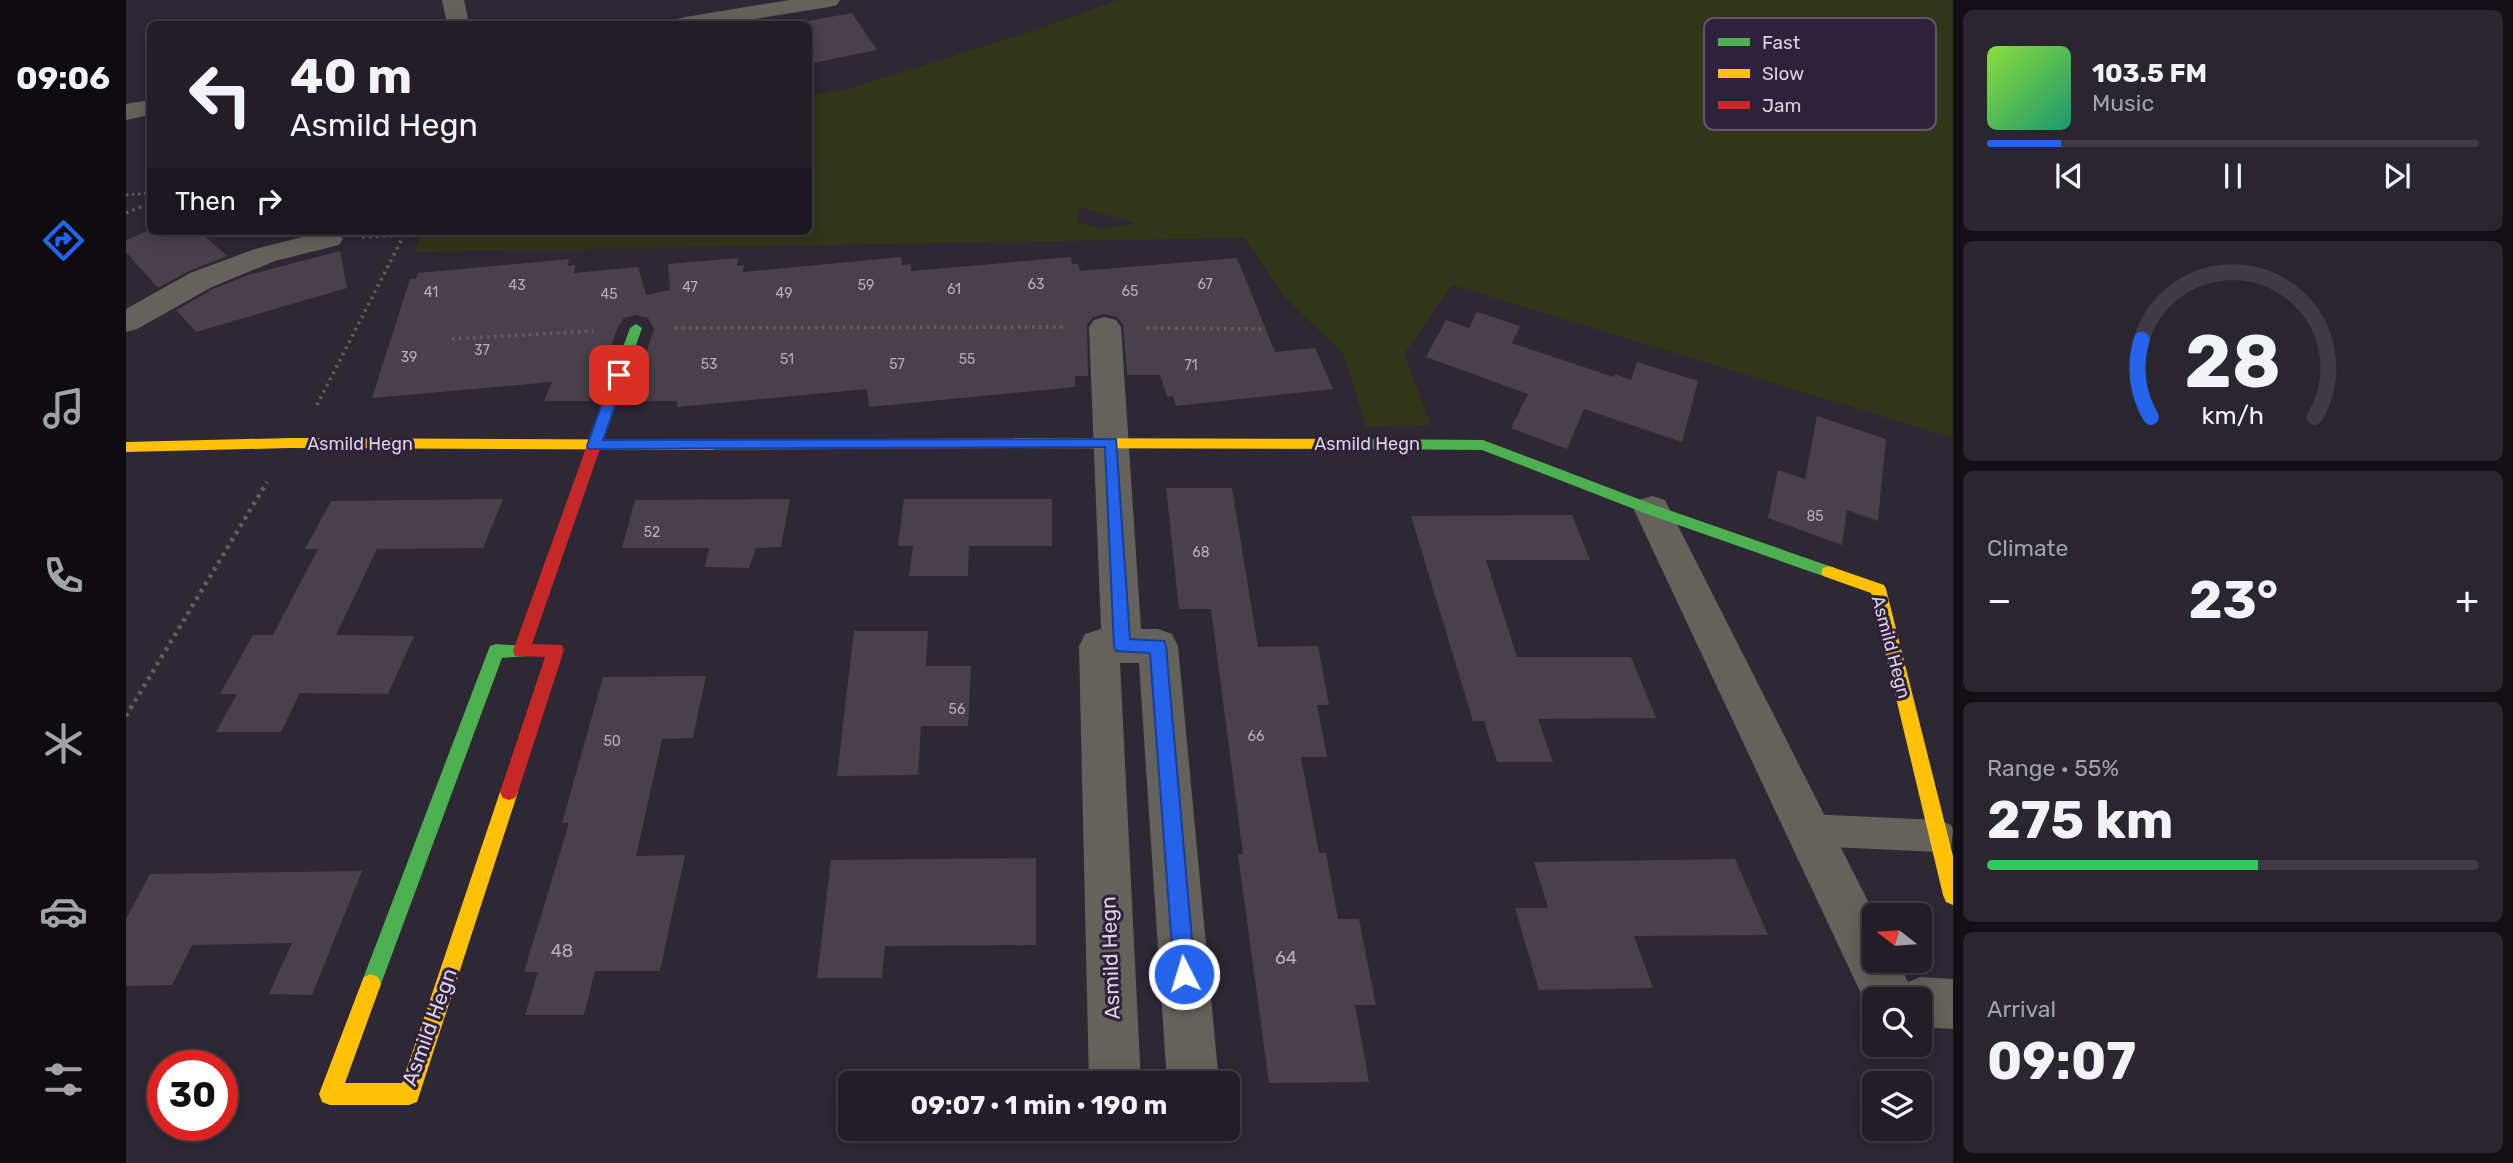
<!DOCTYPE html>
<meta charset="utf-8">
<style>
:root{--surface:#221d27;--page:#2a262f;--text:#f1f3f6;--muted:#a2a2a7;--line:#3f3b44;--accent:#2563eb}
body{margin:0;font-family:Rubik,sans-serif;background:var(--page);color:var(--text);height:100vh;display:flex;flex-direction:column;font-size:26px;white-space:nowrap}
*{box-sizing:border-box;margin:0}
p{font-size:23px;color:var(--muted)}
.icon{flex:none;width:38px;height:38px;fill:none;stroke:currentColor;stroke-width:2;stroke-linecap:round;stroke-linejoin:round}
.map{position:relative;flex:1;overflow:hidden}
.details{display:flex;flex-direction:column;gap:10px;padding:10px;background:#131015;width:560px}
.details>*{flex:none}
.top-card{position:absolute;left:21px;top:21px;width:665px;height:214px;border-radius:10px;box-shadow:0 4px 18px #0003,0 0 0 2px var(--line);background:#221d27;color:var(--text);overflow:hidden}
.needle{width:46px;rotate:287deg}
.buttons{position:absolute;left:1736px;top:903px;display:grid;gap:14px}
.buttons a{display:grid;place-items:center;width:70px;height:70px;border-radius:10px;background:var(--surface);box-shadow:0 4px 18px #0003,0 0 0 2px var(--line);font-size:35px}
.speed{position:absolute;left:21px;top:1050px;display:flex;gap:14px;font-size:35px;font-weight:700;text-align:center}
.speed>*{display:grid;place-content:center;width:91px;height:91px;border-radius:50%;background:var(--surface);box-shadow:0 4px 18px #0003,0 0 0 2px var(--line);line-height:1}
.speed .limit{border:10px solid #d22;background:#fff;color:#111}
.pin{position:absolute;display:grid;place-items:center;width:60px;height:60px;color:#fff;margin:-30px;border-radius:14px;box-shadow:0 4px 10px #0006}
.me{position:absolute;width:77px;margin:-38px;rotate:355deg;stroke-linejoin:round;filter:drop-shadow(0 0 5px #0008)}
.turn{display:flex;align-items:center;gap:24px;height:147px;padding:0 28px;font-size:32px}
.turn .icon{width:91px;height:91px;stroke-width:2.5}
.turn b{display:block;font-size:49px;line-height:60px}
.then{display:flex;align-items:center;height:66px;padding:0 28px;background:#0003;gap:14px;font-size:26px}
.big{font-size:52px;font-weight:700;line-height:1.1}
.details .tile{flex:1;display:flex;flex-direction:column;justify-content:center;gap:10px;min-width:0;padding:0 24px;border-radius:10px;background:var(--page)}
.details .dial{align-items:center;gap:0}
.dial svg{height:182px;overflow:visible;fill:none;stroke:var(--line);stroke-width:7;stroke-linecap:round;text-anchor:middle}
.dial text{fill:var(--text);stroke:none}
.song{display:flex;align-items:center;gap:21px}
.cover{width:84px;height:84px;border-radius:10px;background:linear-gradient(135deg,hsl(90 70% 55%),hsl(160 70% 35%))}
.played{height:7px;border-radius:4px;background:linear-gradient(90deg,var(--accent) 15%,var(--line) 15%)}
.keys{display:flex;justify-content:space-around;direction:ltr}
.heat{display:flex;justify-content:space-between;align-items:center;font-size:38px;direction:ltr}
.charge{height:10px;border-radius:5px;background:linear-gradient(90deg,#34c759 55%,var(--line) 0)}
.trip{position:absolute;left:712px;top:1071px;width:402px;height:70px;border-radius:10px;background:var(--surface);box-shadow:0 4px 18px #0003,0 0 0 2px var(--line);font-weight:700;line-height:70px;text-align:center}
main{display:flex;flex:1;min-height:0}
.dock{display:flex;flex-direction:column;width:126px;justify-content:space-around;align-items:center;background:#0e0c10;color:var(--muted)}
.dock .icon{width:49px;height:49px}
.dock .on{color:var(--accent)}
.dock b{font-size:32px;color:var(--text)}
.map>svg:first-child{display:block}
.green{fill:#323618;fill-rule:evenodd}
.building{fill:#49404a}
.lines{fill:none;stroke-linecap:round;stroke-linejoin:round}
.path-far2{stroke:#635d5e;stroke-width:2.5;stroke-dasharray:2.5 3.5;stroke-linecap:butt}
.path-far1{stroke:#635d5e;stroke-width:3.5;stroke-dasharray:2.5 4.5;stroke-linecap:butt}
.path{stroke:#635d5e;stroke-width:4.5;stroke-dasharray:3.5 5;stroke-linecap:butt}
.lane{fill:#65615b;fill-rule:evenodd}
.street{fill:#65615b;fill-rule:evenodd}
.fast{fill:#4caf50;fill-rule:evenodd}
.slow{fill:#ffc107;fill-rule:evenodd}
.jam{fill:#c62828;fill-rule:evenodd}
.route{fill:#2563eb;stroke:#184099;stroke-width:2}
.labels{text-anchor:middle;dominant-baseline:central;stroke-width:6;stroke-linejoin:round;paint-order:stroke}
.number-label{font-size:14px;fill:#b6aebd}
.street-label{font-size:18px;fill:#dbd3e3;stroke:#2e213a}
.near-number-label{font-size:18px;fill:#b6aebd}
.near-street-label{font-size:21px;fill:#dbd3e3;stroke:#2e213a}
.key{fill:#2e213a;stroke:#62566d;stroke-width:2}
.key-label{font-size:19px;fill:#dbd3e3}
</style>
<main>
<nav class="dock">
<b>09:06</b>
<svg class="icon on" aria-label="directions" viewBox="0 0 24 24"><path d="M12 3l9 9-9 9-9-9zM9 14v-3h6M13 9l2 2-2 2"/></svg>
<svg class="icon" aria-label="music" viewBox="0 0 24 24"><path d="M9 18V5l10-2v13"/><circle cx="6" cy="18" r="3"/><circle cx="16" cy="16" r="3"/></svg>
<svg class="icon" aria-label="phone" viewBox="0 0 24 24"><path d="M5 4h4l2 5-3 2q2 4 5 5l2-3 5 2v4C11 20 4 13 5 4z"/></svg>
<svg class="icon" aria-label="climate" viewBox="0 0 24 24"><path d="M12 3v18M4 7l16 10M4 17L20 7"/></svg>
<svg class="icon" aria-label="car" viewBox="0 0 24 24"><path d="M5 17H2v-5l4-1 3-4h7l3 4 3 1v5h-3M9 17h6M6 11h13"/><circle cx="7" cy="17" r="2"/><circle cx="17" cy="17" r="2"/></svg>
<svg class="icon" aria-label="filters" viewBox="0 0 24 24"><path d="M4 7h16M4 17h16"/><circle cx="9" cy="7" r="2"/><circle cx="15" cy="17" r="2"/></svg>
</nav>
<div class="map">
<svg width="1827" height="1163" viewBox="0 0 1827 1163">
<rect width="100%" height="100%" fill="#2e2734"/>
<!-- green -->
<path class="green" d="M991 0H1827V438L1326 285 1278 354 1305 425 1240 427 1218 355 1160 298 1118 238 288 252 298 231H682L683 95 718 90 916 28ZM953 207 1008 223V224L976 229 951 222Z"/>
<!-- building -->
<g class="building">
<polygon points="726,13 751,50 682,64 682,21"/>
<polygon points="22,231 73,231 101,256 63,271 32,288 0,252 0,240"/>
<polygon points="214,251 221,288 70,332 50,310 87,289 122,275"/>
<polygon points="775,257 776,265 785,264 785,271 945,257 946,264 952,264 954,271 1111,258 1149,352 1189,348 1207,389 1050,406 1047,396 1041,397 1034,375 1001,375 997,325 991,317 978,314 967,317 961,325 962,376 949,376 949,387 743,407 741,389 551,407 551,401 504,401 528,329 522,318 509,315 498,318 492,327 464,401 418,401 426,382 246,398 284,279 290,279 292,273 443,259 442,266 449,265 448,273 512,267 520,295 544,290 542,264 612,258 611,266 618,265 617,272"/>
<polygon points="1351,312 1394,326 1386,343 1488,377 1489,374 1505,380 1511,362 1572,381 1556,442 1458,409 1441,449 1385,428 1402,394 1300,357 1320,320 1343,328"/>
<polygon points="1691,416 1760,439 1752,521 1721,510 1716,545 1642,518 1652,470 1679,479"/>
<polygon points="1040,488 1106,488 1132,647 1192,646 1203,705 1191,705 1201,757 1175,757 1193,853 1200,853 1212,919 1233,919 1250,1005 1229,1005 1243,1082 1143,1083 1112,854 1117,854 1085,609 1053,609"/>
<polygon points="377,499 357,548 251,549 210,635 288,636 262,694 174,693 155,732 90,732 111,694 94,694 127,635 147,635 192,549 179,549 205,501"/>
<polygon points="664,499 655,547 630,548 623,568 579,567 583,548 496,548 509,500"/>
<polygon points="778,499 926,499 926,546 843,546 842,576 783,576 787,546 772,546"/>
<polygon points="1446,515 1464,560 1360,560 1391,657 1505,657 1530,718 1412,719 1427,762 1371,762 1358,721 1347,721 1285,516"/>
<polygon points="728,631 802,631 800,666 845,666 842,726 795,726 792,775 711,776"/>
<polygon points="580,676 567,738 536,739 510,856 559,855 534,971 469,971 458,1015 399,1015 412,972 398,972 443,823 436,823 477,677"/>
<polygon points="910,858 910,945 759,946 756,978 691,978 705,860"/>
<polygon points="1609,859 1642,935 1508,936 1527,988 1413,990 1389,908 1422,908 1408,862"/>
<polygon points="236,871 186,995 143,994 166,943 66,945 46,985 0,986 0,919 24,874"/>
</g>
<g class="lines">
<!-- path-far2 -->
<g class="path-far2">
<polyline points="506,24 526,21"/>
<polyline points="0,195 24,193"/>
</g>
<!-- path-far1 -->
<g class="path-far1">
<polyline points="0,213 24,203"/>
<polyline points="236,237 278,235"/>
<polyline points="549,328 939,327"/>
<polyline points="1021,328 1136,329"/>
<polyline points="326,339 467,331"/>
<polyline points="191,405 280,231"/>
</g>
<!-- path -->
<polyline class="path" points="0,716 141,482"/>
<!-- lane -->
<polygon class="lane" points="1682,814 1813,820 1825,825 1827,830 1825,847 1813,852 1682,846 1670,841 1665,830 1670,819"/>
<!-- street -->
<g class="street">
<polygon points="316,0 338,0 343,24 321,24"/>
<polygon points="663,0 714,0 711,5 703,7 597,24 548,24 551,19 559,17"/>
<polygon points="24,100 24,115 0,120 0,104"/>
<polygon points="200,231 213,233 217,239 213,245 149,261 86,287 11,329 0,332 0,309 64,273 129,249"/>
<polygon points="979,317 990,320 995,327 1015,629 1032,629 1046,634 1052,646 1093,1083 1041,1083 1013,663 994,663 1015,1083 963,1083 953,646 959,634 975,629 963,327 968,320"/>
<polygon points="1526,496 1539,500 1544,510 1749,915 1748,961 1771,961 1782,982 1794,977 1827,979 1827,1029 1794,1027 1794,999 1748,999 1748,1018 1746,1017 1508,510 1513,500"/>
</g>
<!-- fast -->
<g class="fast">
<polygon points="510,324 516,328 483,423 476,428 471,426 469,423 504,328"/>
<polygon points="1231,439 1357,440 1531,506 1709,568 1711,572 1709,576 1697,576 1521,514 1356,450 1231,449 1224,444"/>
<polygon points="370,644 401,646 403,651 401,656 376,658 255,984 252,991 245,994 238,991 235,984 362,651 364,646"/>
</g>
<!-- slow -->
<g class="slow">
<polygon points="164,438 588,440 595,445 588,450 164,448 0,452 0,442"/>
<polygon points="888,438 1231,439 1238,444 1231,449 888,448 881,443"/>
<polygon points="1703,566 1758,585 1760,589 1827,856 1827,905 1820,902 1817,895 1745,593 1697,576 1695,572 1697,568"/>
<polygon points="383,784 389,786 392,792 291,1102 283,1105 204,1105 196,1102 193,1094 235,984 238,977 245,974 252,977 255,984 219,1083 276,1083 374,792 377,786"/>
</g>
<!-- jam -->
<g class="jam">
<polygon points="476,418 483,423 406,644 436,645 438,650 392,792 389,798 383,800 377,798 374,792 419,657 389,656 387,651 469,423"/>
<polygon points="888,438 895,443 888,448 588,450 581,445 588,440"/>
</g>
</g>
<!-- route -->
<polygon class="route" points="493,371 500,375 477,440 990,439 1004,639 1038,641 1040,646 1069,974 1066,981 1058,984 1051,981 1048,974 1024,653 990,651 988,646 979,447 463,449 461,446 486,375"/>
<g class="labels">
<!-- number labels -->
<g class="number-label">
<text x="910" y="284">63</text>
<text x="1079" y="284">67</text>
<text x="391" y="285">43</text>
<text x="740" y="285">59</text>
<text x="564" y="287">47</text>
<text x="828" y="289">61</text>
<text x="1004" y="291">65</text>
<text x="305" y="292">41</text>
<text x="658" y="293">49</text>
<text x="483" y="294">45</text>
<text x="356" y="350">37</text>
<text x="283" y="357">39</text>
<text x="661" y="359">51</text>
<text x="841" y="359">55</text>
<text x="583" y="364">53</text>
<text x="771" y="364">57</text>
<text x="1065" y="365">71</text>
<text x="1689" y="516">85</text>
<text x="526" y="532">52</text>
<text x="1075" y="552">68</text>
<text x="831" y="709">56</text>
<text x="1130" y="736">66</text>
<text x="486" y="741">50</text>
</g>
<!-- street labels -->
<g class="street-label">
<text x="234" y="444">Asmild Hegn</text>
<text x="1241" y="444">Asmild Hegn</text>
<text transform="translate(1765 647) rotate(75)">Asmild Hegn</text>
</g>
<!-- near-number labels -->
<g class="near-number-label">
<text x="436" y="951">48</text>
<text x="1160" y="958">64</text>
</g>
<!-- near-street labels -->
<g class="near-street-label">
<text transform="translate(984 958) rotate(-92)">Asmild Hegn</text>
<text transform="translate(303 1027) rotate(-70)">Asmild Hegn</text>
</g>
</g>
<!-- legend -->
<rect x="1578" y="18" width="232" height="112" rx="10" class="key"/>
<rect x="1592" y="38" width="32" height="8" fill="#4caf50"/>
<rect x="1592" y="69" width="32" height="9" fill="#ffc107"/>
<rect x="1592" y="101" width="32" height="8" fill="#c62828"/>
<g class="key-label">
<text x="1636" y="49">Fast</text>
<text x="1636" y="80">Slow</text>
<text x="1636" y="112">Jam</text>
</g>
</svg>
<div class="buttons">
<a><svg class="needle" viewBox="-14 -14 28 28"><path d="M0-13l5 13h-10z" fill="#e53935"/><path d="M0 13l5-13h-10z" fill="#a2a2a7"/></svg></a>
<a><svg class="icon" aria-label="search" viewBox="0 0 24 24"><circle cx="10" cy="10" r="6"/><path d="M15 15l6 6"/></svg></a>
<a><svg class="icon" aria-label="layers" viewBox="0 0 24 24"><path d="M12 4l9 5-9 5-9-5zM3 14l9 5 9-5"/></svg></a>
</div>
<div class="speed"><div class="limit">30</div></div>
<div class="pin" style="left:493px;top:375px;background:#d93025"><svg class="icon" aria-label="arrive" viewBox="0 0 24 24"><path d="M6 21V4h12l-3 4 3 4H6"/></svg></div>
<svg class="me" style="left:1058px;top:974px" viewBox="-20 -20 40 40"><circle r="17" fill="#2563eb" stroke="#fff" stroke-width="3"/><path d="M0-11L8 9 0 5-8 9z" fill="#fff"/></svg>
<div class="trip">09:07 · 1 min · 190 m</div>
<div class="top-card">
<div class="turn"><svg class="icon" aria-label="left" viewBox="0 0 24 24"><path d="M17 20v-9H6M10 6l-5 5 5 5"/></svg><div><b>40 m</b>Asmild Hegn</div></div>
<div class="then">Then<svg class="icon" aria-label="right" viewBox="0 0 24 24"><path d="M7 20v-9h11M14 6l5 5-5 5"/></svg></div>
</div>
</div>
<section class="details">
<div class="tile">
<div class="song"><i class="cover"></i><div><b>103.5 FM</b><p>Music</p></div></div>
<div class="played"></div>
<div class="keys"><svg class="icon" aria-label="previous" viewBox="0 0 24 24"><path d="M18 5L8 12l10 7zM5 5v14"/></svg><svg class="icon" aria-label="pause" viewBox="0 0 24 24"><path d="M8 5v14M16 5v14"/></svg><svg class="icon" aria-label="next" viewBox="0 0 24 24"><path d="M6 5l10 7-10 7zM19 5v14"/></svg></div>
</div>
<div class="tile dial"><svg viewBox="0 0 100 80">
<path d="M14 69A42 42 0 1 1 86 69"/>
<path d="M14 69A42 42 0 0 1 10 35" stroke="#2563eb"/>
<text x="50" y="56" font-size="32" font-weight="700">28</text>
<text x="50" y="72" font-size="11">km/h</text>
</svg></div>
<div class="tile"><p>Climate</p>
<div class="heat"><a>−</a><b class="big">23°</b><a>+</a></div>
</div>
<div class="tile"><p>Range · 55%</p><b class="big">275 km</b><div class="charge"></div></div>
<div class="tile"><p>Arrival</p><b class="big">09:07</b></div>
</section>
</main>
